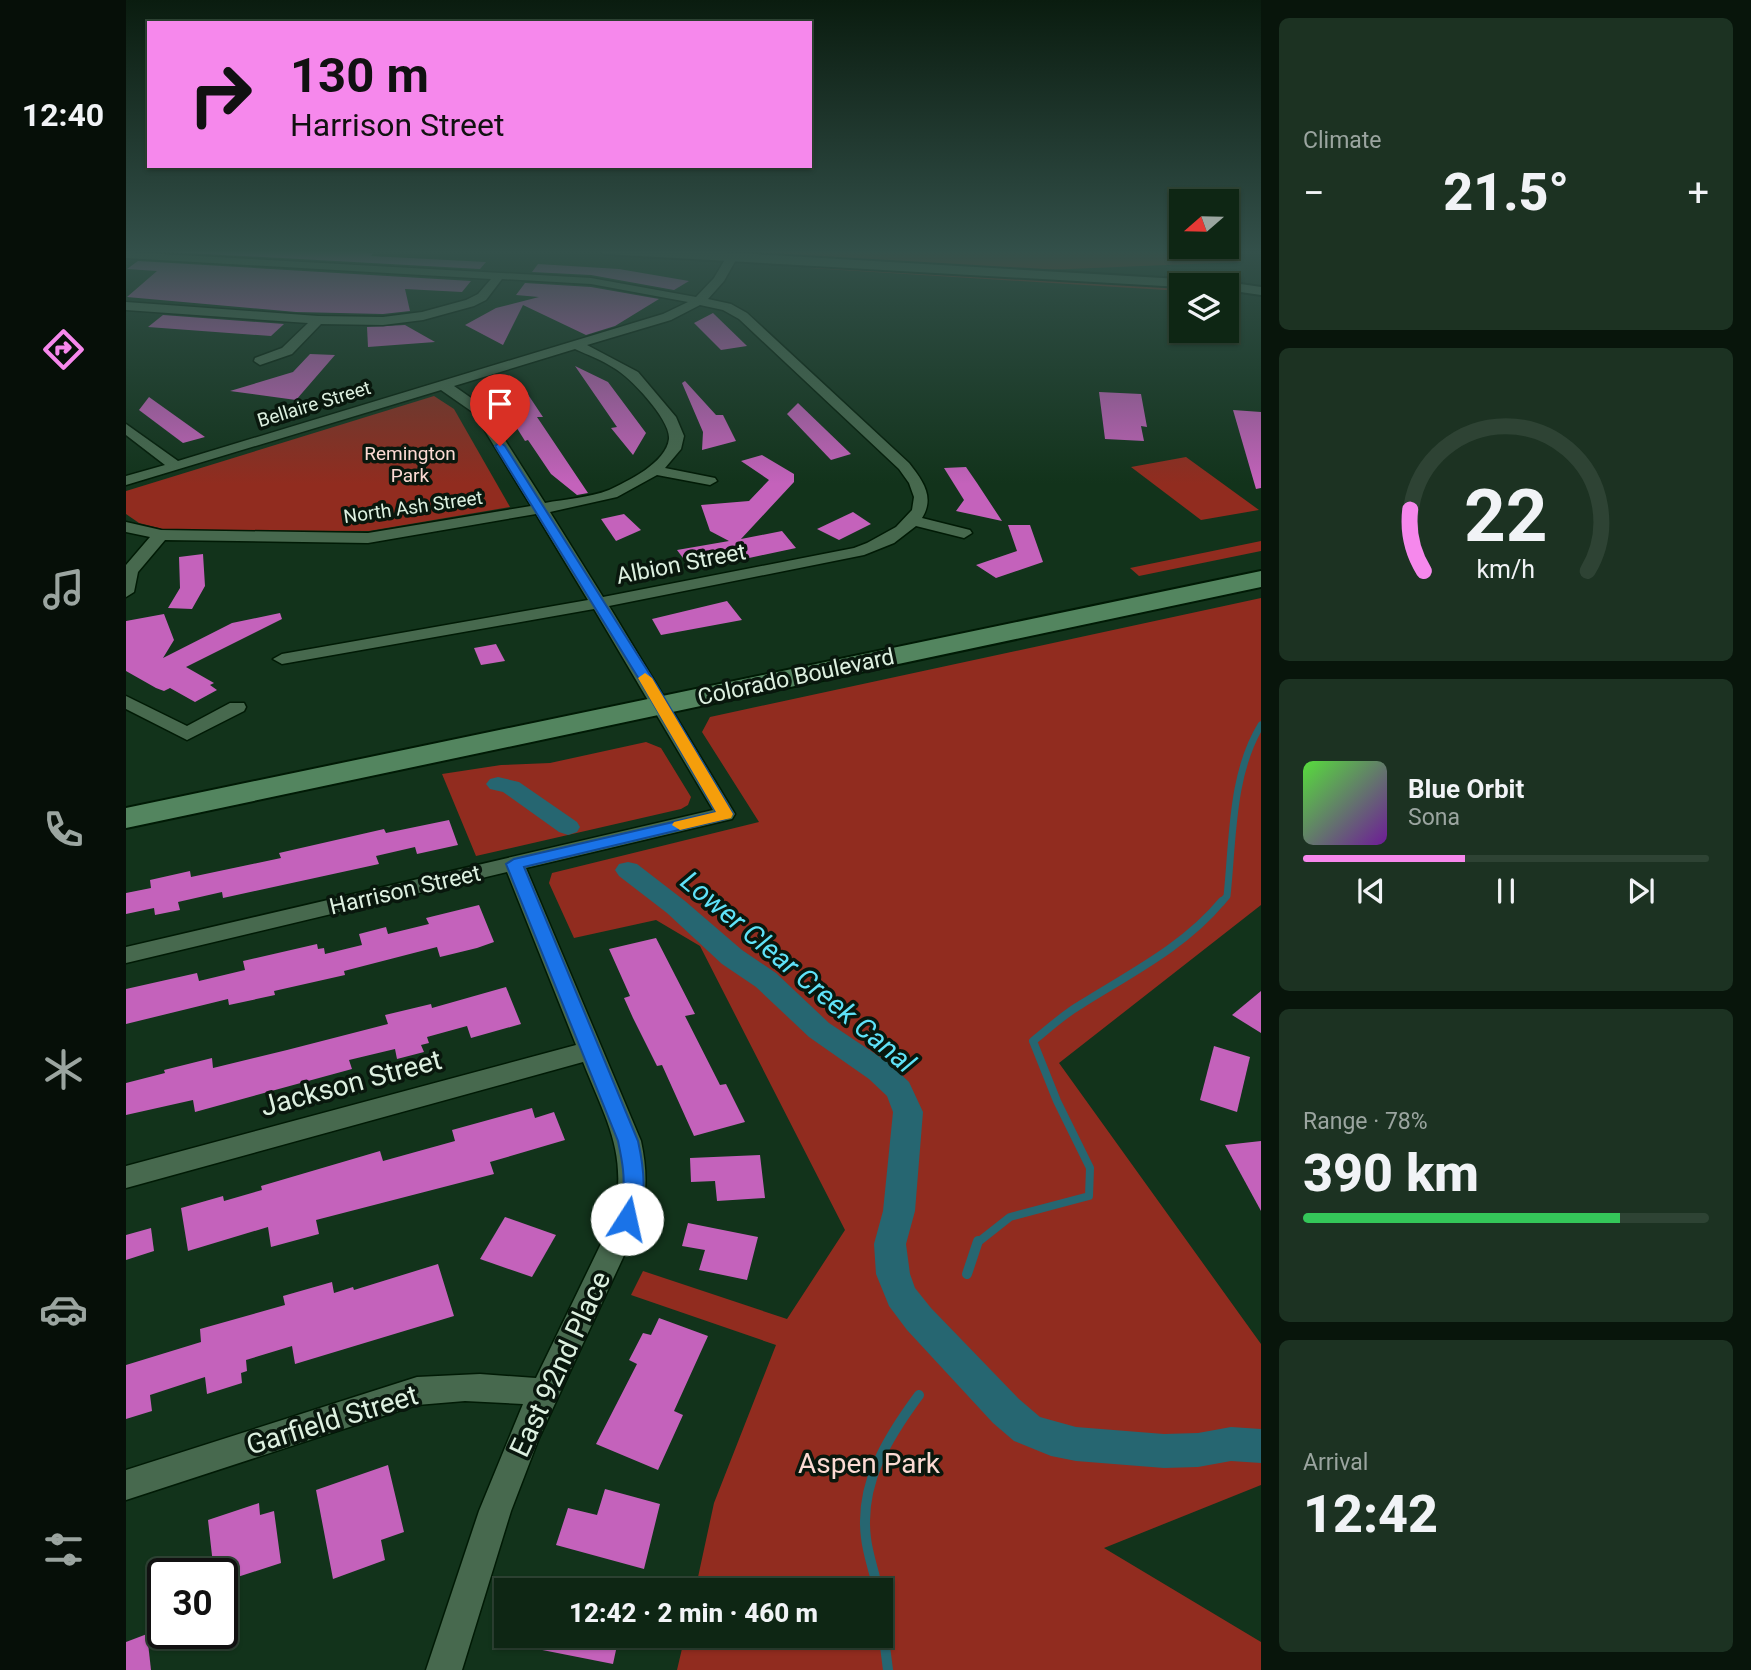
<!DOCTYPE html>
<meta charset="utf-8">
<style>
:root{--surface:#0e2614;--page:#1c3222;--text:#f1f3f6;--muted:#9ba5a0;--line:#2e4334;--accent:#f688ec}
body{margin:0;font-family:Roboto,sans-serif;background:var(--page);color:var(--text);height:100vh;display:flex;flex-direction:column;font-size:26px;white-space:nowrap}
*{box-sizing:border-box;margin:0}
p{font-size:23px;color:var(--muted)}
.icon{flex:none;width:38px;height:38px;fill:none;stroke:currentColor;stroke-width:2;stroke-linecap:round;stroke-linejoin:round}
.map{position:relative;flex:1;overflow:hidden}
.side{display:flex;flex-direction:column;gap:18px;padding:18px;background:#08150b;width:490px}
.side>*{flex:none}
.hud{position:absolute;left:21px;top:21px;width:665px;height:147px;border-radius:0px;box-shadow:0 2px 5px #0004,0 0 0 2px var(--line);background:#f688ec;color:#111;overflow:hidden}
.needle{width:46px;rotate:250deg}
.fabs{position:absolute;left:1043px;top:189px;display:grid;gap:14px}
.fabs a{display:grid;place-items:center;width:70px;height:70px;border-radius:0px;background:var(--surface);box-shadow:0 2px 5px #0004,0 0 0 2px var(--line);font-size:35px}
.speed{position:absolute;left:21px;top:1558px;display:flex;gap:14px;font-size:35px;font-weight:700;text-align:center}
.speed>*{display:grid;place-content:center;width:91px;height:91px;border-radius:50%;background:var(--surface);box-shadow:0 2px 5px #0004,0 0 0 2px var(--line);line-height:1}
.speed .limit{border:4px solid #111;border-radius:10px;background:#fff;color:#111}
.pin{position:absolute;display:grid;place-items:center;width:60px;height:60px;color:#fff;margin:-72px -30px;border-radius:50% 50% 50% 0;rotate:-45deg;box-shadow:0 0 7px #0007}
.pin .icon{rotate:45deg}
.me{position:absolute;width:77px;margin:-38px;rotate:10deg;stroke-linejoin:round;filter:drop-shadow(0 0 5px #0008)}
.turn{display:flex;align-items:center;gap:24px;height:147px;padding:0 28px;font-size:32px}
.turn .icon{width:91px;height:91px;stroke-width:2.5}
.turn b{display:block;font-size:49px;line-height:60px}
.big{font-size:52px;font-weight:800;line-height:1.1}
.side .card{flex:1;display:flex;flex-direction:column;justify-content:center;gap:10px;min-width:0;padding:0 24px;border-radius:10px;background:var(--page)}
.side .dial{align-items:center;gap:0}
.dial svg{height:182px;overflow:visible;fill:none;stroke:var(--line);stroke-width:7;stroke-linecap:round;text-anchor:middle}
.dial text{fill:var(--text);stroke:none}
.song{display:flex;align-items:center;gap:21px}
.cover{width:84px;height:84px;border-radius:10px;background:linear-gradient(135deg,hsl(110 70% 55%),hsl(280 70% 35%))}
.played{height:7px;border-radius:4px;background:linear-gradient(90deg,var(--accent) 40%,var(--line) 40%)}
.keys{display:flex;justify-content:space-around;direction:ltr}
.heat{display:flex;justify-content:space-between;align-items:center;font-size:38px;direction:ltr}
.charge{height:10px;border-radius:5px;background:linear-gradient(90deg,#34c759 78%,var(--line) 0)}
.trip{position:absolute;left:368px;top:1578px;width:399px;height:70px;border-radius:0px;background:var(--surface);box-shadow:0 2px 5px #0004,0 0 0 2px var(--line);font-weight:800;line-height:70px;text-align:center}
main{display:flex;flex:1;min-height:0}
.dock{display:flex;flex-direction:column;width:126px;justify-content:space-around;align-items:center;background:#060f08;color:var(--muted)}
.dock .icon{width:49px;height:49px}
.dock .selected{color:var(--accent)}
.dock b{font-size:32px;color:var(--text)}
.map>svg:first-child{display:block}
.green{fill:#912c1f}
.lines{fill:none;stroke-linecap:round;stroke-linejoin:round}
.stream-far2{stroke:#266671;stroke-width:7}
.stream-far1{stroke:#266671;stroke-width:8}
.stream{stroke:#266671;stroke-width:10}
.canal{fill:#266671;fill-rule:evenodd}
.building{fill:#c462bb}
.minor-casing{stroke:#001a05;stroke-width:3}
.tertiary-casing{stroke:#001a05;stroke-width:4}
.primary-casing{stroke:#001a05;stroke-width:4}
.minor{fill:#47694e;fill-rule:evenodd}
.tertiary{fill:#47694e;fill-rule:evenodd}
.primary{fill:#53855f;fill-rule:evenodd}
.route{fill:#1a73e8;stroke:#114b97;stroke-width:2}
.slow{fill:#f59e0b}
.labels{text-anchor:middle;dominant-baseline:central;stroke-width:7;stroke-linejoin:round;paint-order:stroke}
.far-street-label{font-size:19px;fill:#ddf0e0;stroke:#09170d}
.far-park-label{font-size:19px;fill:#fcdad3;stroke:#09170d}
.street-label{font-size:23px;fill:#ddf0e0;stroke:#09170d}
.near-water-label{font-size:28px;font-style:italic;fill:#5fe2f8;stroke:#09170d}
.near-street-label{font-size:28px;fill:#ddf0e0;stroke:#09170d}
.near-park-label{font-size:28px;fill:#fcdad3;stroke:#09170d}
</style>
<main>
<nav class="dock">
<b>12:40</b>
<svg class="icon selected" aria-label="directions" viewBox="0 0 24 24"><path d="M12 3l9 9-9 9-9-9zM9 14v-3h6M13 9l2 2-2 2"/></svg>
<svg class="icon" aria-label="music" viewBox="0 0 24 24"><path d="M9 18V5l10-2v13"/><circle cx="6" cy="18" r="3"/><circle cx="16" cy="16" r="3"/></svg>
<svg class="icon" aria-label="phone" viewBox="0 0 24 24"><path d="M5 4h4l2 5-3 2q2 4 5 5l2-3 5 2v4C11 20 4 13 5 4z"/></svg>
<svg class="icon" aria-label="climate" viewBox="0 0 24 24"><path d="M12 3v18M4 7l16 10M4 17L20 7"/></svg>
<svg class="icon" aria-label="car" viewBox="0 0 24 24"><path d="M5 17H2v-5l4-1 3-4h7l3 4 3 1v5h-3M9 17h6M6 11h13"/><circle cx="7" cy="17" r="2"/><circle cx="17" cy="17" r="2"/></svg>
<svg class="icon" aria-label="filters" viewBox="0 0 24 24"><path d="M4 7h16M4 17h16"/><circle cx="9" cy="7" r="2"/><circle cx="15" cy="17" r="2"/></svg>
</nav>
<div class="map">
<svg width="1135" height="1670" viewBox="0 0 1135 1670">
<rect width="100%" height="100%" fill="#12331b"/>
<!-- green -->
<g class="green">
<polygon points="1099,250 1115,262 918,270 596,251"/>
<polygon points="692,267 1055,287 1055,291 683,268"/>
<polygon points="308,396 328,409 384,507 243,531 41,530 13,523 0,514 0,491"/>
<polygon points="1060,457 1133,510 1075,520 1005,467"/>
<polygon points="1135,541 1135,551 1013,576 1004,568"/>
<polygon points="1135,598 1135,905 933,1063 1135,1344 1135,1485 978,1548 1135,1642 1135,1670 551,1670 559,1636 754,1636 754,1591 569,1591 588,1503 650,1345 505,1295 517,1271 661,1319 719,1230 574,946 530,920 448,938 423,883 426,873 633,822 576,732 584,717"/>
<polygon points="520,742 535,748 565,797 562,805 555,809 350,856 316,774 375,765 424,763"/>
</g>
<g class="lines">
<!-- stream-far2 -->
<path class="stream-far2" d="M1095 903 1101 896C1107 840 1105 774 1135 725"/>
<!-- stream-far1 -->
<path class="stream-far1" d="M851 1243 884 1217 963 1196 964 1168 931 1101 907 1041C922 1029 937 1015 954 1005 1003 974 1058 947 1096 901"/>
<!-- stream -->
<g class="stream">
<polyline points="841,1274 852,1241"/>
<path d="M752 1591C749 1573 742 1556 740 1538 733 1483 762 1437 793 1395"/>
<polyline points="754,1607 762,1670"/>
</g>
<!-- canal -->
<g class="canal">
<polygon points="372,777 393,782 451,822 454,827 451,832 442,835 433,832 377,792 364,789 360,784 364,779"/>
<polygon points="502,862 511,864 559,901 616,950 650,973 703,1023 763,1063 783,1082 797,1112 789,1211 780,1244 784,1274 789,1288 805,1308 893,1399 914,1417 950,1427 1038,1434 1072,1433 1105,1427 1135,1429 1135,1463 1105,1461 1072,1467 1038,1468 950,1461 925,1456 888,1441 867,1423 781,1330 763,1306 750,1274 748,1244 757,1211 767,1112 761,1096 743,1079 683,1037 630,987 596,964 541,913 493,876 489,870 493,864"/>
</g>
</g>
<!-- building -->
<g class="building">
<polygon points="159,250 215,251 247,253 245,256 360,262 354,269 26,251"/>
<polygon points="12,261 345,281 336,292 279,289 284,311 257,314 170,312 1,297 31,271 1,269"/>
<polygon points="412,264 493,269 563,281 548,290 465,275 406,272"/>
<polygon points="399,283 465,287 533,299 489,326 460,335 397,305 377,345 339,325 370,308 413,297 390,295"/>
<polygon points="587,313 621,346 595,350 568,323"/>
<polygon points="37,315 158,324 145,336 22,327"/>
<polygon points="279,325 309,342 242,347 241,327"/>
<polygon points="184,354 209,355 170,400 104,391 167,372"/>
<polygon points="449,366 482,382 520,433 507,455 485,428 491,427"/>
<polygon points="559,381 590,415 597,415 610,441 576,450 577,432 556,383"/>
<polygon points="393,388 401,393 417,417 411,417 462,493 451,495 425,474 402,440 399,441 389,425 393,424 373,394"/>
<polygon points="973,392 1015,394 1021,427 1015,426 1018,441 979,439"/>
<polygon points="23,397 79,437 57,443 13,410"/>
<polygon points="672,403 725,454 705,460 661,414"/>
<polygon points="1107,410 1135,412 1135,488 1130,489"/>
<polygon points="636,455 668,474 668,482 615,539 656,531 670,548 600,563 563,566 551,550 603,541 584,531 575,505 623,501 643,480 615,461"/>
<polygon points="840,467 851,483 876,521 830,511 838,500 818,468"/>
<polygon points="727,512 745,524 713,540 691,529"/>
<polygon points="498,514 515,530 490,541 475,519"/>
<polygon points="882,525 904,525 917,562 870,578 850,565 891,551"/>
<polygon points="77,554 79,586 66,609 42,608 54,588 53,557"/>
<polygon points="601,601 616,620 535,635 526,619"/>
<polygon points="154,613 156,619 60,667 88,683 84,685 91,690 69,702 44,688 38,691 30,688 0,671 0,621 38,614 48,640 37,658 106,623"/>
<polygon points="370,644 379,661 355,665 348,648"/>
<polygon points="323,820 332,845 291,854 289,847 250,856 253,864 97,898 96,892 52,902 54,910 29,915 28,908 0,914 0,893 25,888 24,880 64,871 65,877 155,858 153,853 258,829 260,833"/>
<polygon points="353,905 368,942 351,948 314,957 311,947 218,971 219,975 148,991 149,995 103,1005 102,999 0,1024 0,989 71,973 73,981 119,970 117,961 191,944 192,949 198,948 199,954 236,945 233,934 260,927 262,934 303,924 300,918"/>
<polygon points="530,938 569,1014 559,1016 594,1085 600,1084 619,1122 568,1136 536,1065 531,1066 507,1018 498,998 504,996 483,949"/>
<polygon points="380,987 395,1024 345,1038 341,1026 301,1037 303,1043 295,1045 298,1052 271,1059 269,1049 223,1060 226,1069 69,1112 67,1100 0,1115 0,1083 39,1073 38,1070 86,1058 87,1068 161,1050 262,1024 259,1015 305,1004 306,1008"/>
<polygon points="1135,991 1135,1033 1106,1015"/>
<polygon points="1088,1046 1124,1057 1111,1112 1074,1100"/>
<polygon points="406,1108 409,1118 428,1112 439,1140 364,1162 368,1174 190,1220 193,1234 145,1247 142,1227 62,1251 55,1208 97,1196 98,1201 136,1190 135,1186 254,1151 257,1161 329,1141 326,1130"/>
<polygon points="1135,1141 1135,1211 1099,1145"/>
<polygon points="634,1155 639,1198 591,1201 589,1181 565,1182 564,1158"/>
<polygon points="379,1217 430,1235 406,1277 354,1259"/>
<polygon points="562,1223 632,1237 621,1280 573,1270 579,1250 556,1246"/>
<polygon points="25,1228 28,1251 0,1260 0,1235"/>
<polygon points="312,1264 328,1316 169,1364 166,1346 120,1360 121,1371 115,1373 116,1383 81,1394 79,1377 24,1395 26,1411 0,1419 0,1365 75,1342 74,1329 159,1305 157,1296 206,1282 208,1293 227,1287 228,1290"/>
<polygon points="533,1318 582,1336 548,1411 557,1415 532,1470 470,1444 511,1364 503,1360 517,1333 525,1335"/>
<polygon points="262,1465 278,1532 255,1540 259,1560 207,1579 190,1490"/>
<polygon points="479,1489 534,1504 518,1569 430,1545 442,1508 471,1515"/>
<polygon points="133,1503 134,1515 148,1511 155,1563 96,1582 96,1573 88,1573 82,1520"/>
<polygon points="21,1634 25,1670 0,1670 0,1642"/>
<polygon points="392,1636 493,1636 487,1664 391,1645"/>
</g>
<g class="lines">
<defs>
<g id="minor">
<path d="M0 252 465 278 570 297 588 278 601 256H609L611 258 598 281 582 299 605 304 621 313 783 463C797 481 809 497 796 518L844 530 846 533 838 538 790 526 768 543 738 555 483 606 609 814 606 819 400 868 515 1141C521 1169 521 1191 515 1219L413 1438 385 1511 336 1670H300L353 1511 397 1404 339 1401 291 1405 0 1500V1470L291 1377 354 1374 410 1378 487 1219C503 1155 480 1120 457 1062L0 1188V1166L450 1045 381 872 0 963V947L587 810 468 609 156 664 147 659 156 654 462 600 410 514 242 543 39 540 12 572 8 592 0 597V565L24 537 0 532V522L35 530 242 533 405 506 348 413 315 390 0 485V476L39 465 0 435V424L52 461 537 314 562 302 465 284 376 279 360 300 348 306 297 320 257 325 195 324 166 354 134 365 128 361 129 358 156 348 182 323 0 310V302L192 316 257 317 296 312 340 300 352 294 365 279 0 258ZM574 305 597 310 613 319 773 469 783 483 788 497 786 510 770 527 741 543 728 548 477 597 424 512 491 497 531 475 584 485 591 481 589 478 539 468 555 449 558 436 550 417 512 372 461 345 545 320ZM449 349C462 355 476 360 488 368 504 377 545 420 543 439 540 463 502 481 483 490 463 498 439 499 419 503L358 407 328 386Z"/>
<polygon points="0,696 61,726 104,703 118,703 120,707 118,711 61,740 0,709"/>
</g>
<polygon id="tertiary" points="472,250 560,250 1088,281 1095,284 1101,282 1135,287 1135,295 1101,290 1101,285 1055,285 1055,287 479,254"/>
<polygon id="primary" points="1135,571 1135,587 0,828 0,808"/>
</defs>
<!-- minor casing -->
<use href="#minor" class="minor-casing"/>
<!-- tertiary casing -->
<use href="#tertiary" class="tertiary-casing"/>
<!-- primary casing -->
<use href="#primary" class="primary-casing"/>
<!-- minor -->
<use href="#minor" class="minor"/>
<!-- tertiary -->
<use href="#tertiary" class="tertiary"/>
<!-- primary -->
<use href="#primary" class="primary"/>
</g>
<!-- sky -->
<linearGradient id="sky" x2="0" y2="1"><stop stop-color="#0a1c0f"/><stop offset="0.52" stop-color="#33504a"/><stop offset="1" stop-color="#33504a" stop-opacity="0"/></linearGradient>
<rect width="1135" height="484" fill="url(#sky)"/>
<!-- route -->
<path class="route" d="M374 442 379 446 530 684 607 814 599 819 398 867 512 1141C518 1168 522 1199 509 1225L501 1228 494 1225C489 1216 494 1208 496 1198 500 1179 496 1160 492 1141L380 864 388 859 590 812 516 684 369 446Z"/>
<!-- slow -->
<polygon class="slow" points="519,673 526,678 607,814 605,818 554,830 546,825 548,822 590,812 512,678"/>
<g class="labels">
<!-- far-street labels -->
<g class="far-street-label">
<text transform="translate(188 404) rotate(-17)">Bellaire Street</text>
<text transform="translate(287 507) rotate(-8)">North Ash Street</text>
</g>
<!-- far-park labels -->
<g class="far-park-label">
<text x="284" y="453">Remington<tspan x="284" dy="22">Park</tspan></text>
</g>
<!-- street labels -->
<g class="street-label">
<text transform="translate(555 564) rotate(-11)">Albion Street</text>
<text transform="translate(670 677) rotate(-12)">Colorado Boulevard</text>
<text transform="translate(279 890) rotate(-13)">Harrison Street</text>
</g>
<!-- near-water labels -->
<g class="near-water-label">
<text transform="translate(672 972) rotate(40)">Lower Clear Creek Canal</text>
</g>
<!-- near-street labels -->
<g class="near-street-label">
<text transform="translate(225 1083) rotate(-15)">Jackson Street</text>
<text transform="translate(434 1364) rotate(-65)">East 92nd Place</text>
<text transform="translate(206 1420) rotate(-17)">Garfield Street</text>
</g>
<!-- near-park labels -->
<g class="near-park-label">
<text x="743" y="1463">Aspen Park</text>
</g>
</g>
</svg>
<div class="fabs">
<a><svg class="needle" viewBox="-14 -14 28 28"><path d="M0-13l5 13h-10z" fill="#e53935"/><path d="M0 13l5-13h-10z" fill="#9ba5a0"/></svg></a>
<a><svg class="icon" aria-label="layers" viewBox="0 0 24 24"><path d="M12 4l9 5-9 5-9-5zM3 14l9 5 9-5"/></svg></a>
</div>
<div class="speed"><div class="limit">30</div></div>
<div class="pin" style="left:374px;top:446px;background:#d93025"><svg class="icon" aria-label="arrive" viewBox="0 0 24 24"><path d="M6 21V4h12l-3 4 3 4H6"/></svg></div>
<svg class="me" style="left:501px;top:1219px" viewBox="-20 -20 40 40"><circle r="19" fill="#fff"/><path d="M0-13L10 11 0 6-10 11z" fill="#1a73e8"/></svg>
<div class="trip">12:42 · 2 min · 460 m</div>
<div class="hud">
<div class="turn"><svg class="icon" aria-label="right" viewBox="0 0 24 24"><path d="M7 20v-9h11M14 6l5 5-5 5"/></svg><div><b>130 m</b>Harrison Street</div></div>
</div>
</div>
<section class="side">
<div class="card"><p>Climate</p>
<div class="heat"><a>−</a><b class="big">21.5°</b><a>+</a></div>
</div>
<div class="card dial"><svg viewBox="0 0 100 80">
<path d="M14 69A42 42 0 1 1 86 69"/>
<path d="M14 69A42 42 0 0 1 8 42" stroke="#f688ec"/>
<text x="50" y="56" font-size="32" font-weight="700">22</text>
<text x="50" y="72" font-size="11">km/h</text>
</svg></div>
<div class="card">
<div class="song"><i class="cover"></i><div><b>Blue Orbit</b><p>Sona</p></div></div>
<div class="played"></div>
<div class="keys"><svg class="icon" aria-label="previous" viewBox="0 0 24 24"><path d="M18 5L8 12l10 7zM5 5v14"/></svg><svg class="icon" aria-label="pause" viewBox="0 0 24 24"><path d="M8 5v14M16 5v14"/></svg><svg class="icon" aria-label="next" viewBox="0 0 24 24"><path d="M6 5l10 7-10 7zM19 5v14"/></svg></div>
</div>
<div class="card"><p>Range · 78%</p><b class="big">390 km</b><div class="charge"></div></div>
<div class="card"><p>Arrival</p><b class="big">12:42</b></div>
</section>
</main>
